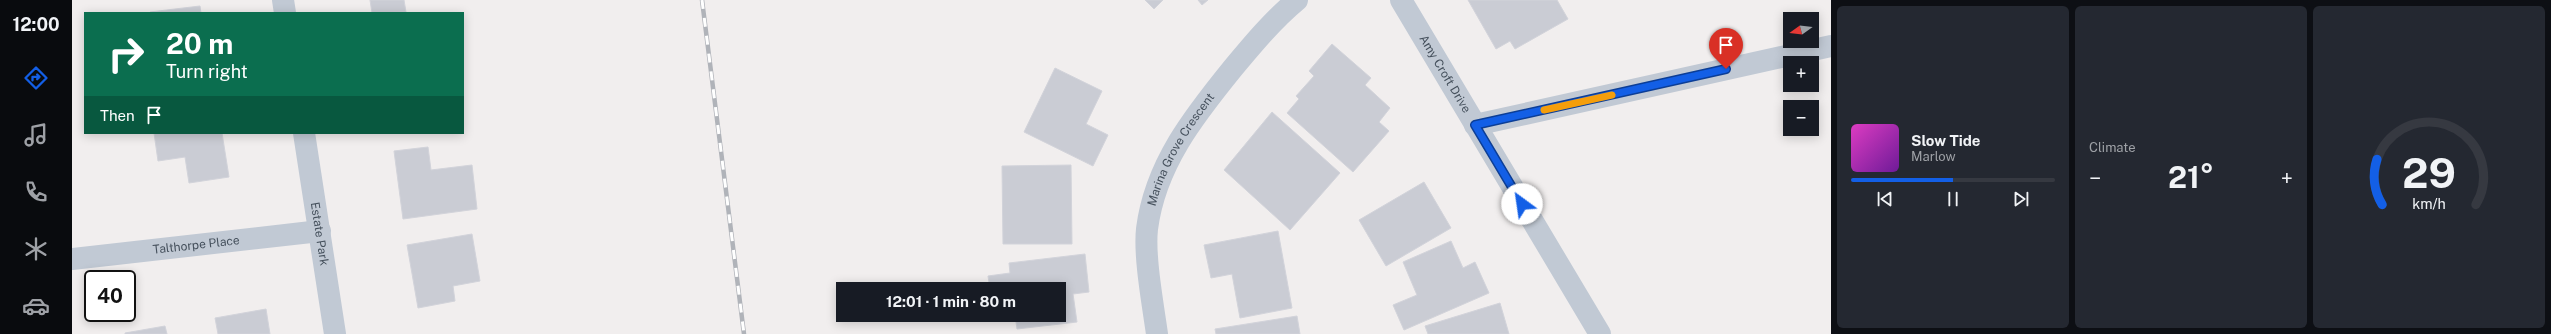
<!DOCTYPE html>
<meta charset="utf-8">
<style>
:root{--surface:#171b24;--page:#242831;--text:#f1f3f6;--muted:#9ea1a6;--line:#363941;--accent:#135fe6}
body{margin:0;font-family:"Public Sans",sans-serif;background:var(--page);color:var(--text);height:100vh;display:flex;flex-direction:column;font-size:15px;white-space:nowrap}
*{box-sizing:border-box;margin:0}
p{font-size:13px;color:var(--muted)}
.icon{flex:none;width:22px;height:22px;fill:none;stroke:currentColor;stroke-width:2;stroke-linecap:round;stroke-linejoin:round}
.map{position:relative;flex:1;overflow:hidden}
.side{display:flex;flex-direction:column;gap:6px;padding:6px;background:#0d0f14;width:720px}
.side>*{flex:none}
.banner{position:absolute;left:12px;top:12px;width:380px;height:122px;border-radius:0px;box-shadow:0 2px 10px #0003;background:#0b6e4f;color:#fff;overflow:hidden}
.needle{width:26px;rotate:255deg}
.tools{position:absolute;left:1711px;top:12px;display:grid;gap:8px}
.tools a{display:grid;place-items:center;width:36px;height:36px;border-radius:0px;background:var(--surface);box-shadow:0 2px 10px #0003;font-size:20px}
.speed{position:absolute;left:12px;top:270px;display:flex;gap:8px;font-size:20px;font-weight:700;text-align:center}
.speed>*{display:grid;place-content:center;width:52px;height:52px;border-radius:50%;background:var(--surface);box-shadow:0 2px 10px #0003;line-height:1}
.speed .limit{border:2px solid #111;border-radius:6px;background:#fff;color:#111}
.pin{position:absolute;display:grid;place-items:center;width:34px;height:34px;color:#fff;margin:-41px -17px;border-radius:50% 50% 50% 0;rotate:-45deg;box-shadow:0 0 4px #0007}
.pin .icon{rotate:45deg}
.me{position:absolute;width:44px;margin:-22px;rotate:329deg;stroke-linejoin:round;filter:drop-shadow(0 0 3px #0008)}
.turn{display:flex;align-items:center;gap:14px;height:84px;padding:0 16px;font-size:18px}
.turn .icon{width:52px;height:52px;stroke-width:2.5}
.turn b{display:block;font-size:28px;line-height:34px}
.then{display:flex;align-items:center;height:38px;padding:0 16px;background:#0003;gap:8px;font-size:15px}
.big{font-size:30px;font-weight:700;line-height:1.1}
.side .widget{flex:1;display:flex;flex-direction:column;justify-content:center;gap:6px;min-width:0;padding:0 14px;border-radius:6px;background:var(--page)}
.side .dial{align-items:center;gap:0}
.dial svg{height:104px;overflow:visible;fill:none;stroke:var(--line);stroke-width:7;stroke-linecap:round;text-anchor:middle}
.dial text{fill:var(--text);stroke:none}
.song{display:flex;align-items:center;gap:12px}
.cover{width:48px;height:48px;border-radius:6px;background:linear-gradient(135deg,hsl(310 70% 55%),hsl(280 70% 35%))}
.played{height:4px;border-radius:2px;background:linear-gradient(90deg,var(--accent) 50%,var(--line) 50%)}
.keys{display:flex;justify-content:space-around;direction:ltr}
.heat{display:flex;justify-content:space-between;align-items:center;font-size:22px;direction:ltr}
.side .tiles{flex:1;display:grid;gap:6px;grid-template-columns:repeat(3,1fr)}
.trip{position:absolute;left:764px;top:282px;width:230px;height:40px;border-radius:0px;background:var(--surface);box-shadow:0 2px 10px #0003;font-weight:700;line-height:40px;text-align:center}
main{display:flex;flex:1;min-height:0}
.tab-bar{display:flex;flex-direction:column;width:72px;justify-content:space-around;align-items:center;background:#090b0e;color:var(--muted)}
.tab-bar .icon{width:28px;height:28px}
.tab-bar .active{color:var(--accent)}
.tab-bar b{font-size:18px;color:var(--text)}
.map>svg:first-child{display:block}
.building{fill:#caccd4;stroke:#d2d3da}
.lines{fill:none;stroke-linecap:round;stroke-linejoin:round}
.minor{stroke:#c1c9d4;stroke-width:22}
.rail-casing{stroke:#b0b3b9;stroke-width:4.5}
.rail{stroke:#fff;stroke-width:3;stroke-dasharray:9;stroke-linecap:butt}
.route-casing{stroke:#0c3e96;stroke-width:10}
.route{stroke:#135fe6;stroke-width:7}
.slow{stroke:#f59e0b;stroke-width:7}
.labels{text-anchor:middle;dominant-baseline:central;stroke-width:3;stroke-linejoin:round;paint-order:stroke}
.street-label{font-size:12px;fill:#45505c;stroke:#fff}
</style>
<main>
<nav class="tab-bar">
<b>12:00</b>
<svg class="icon active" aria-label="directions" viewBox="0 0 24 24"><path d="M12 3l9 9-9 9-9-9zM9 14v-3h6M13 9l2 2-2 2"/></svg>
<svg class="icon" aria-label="music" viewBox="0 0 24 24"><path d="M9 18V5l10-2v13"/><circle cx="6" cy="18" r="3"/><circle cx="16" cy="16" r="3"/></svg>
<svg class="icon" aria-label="phone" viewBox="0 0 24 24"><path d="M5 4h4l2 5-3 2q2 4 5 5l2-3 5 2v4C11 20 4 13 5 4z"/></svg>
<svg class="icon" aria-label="climate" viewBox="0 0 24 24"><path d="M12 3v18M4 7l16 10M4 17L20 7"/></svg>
<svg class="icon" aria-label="car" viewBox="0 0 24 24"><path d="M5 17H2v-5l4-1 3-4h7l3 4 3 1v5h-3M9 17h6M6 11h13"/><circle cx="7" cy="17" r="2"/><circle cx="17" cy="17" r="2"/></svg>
</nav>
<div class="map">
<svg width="1759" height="334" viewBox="0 0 1759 334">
<rect width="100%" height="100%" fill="#f1eeee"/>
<!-- building -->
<g class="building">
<polygon points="298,0 332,0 334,12 300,13"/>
<polygon points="1073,0 1091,0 1082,9"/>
<polygon points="1126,0 1136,0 1130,5"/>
<polygon points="1396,0 1485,0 1496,19 1443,49 1438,41 1424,49"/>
<polygon points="128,6 129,13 78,13 78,12"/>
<polygon points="1260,44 1299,78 1293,85 1318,108 1307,122 1317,131 1281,172 1215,113 1227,99 1224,96 1242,76 1237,71"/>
<polygon points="983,68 1030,91 1014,124 1036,135 1021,166 952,132"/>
<polygon points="1200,112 1268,173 1218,230 1152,170"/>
<polygon points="82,133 150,133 157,177 117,183 113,157 86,161"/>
<polygon points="356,147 359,170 400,165 405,209 331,219 322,151"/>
<polygon points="999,165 1000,244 931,244 930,166"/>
<polygon points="1352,182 1379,228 1314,266 1287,220"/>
<polygon points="1206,231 1220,308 1168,318 1160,274 1139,278 1132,245"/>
<polygon points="400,234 408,281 381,286 383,301 346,308 335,245"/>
<polygon points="1379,241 1391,268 1403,262 1417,293 1332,330 1321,305 1345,295 1331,262"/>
<polygon points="1013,254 1017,292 1001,294 1005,322 945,329 943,315 987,315 987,289 918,289 916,276 938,273 937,263"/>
<polygon points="1428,303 1437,334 1356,334 1353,326"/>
<polygon points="194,309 198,334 146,334 143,318"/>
<polygon points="1225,316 1228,334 1144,334 1143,329"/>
<polygon points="93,326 95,334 53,334 53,333"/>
</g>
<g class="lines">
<!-- minor -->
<g class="minor">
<polyline points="211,0 213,13"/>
<path id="s1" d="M1329 0 1528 334"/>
<polyline points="1403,125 1759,46"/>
<path id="s2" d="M232 133 263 334"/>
<path id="s3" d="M0 259 248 231"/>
<path id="s4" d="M1085 334C1081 305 1072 257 1075 229 1083 165 1122 116 1161 68 1181 44 1201 20 1225 0"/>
</g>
<defs>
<polyline id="rail" points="630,0 672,334"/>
</defs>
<!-- rail casing -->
<use href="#rail" class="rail-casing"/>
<!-- rail -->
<use href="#rail" class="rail"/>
</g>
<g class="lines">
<defs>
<polyline id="route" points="1450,204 1403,125 1654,69"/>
</defs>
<!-- route casing -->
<use href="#route" class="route-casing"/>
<!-- route -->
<use href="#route" class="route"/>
<!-- slow -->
<polyline class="slow" points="1472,110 1540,95"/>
</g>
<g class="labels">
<!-- street labels -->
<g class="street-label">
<text stroke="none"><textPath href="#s1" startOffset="86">Amy Croft Drive</textPath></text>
<text stroke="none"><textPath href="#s4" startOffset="193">Marina Grove Crescent</textPath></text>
<text stroke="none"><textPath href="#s2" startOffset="102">Estate Park</textPath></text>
<text stroke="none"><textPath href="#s3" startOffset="125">Talthorpe Place</textPath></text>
</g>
</g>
</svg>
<div class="tools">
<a><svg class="needle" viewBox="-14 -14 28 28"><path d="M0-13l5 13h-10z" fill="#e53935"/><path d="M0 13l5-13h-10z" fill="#9ea1a6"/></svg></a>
<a>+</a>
<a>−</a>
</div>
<div class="speed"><div class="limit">40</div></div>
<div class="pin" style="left:1654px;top:69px;background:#d93025"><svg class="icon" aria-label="arrive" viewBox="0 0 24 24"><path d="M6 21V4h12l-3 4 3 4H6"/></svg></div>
<svg class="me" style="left:1450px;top:204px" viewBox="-20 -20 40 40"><circle r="19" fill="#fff"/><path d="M0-13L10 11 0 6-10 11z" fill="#135fe6"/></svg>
<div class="trip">12:01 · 1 min · 80 m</div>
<div class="banner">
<div class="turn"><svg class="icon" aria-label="right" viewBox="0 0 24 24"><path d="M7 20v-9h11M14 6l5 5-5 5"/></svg><div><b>20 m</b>Turn right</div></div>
<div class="then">Then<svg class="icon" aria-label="arrive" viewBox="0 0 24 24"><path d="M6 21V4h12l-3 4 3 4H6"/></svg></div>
</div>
</div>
<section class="side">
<div class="tiles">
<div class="widget">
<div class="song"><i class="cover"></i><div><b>Slow Tide</b><p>Marlow</p></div></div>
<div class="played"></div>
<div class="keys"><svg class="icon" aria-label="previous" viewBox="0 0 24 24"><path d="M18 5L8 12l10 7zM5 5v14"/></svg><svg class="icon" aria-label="pause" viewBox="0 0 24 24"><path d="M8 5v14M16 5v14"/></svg><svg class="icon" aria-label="next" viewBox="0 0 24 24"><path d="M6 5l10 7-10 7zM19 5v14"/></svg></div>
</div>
<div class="widget"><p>Climate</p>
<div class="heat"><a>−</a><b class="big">21°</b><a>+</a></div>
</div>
<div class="widget dial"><svg viewBox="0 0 100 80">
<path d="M14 69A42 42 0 1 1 86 69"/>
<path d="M14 69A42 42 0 0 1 10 34" stroke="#135fe6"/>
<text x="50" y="56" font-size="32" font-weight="700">29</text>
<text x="50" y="72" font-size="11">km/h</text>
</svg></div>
</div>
</section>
</main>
